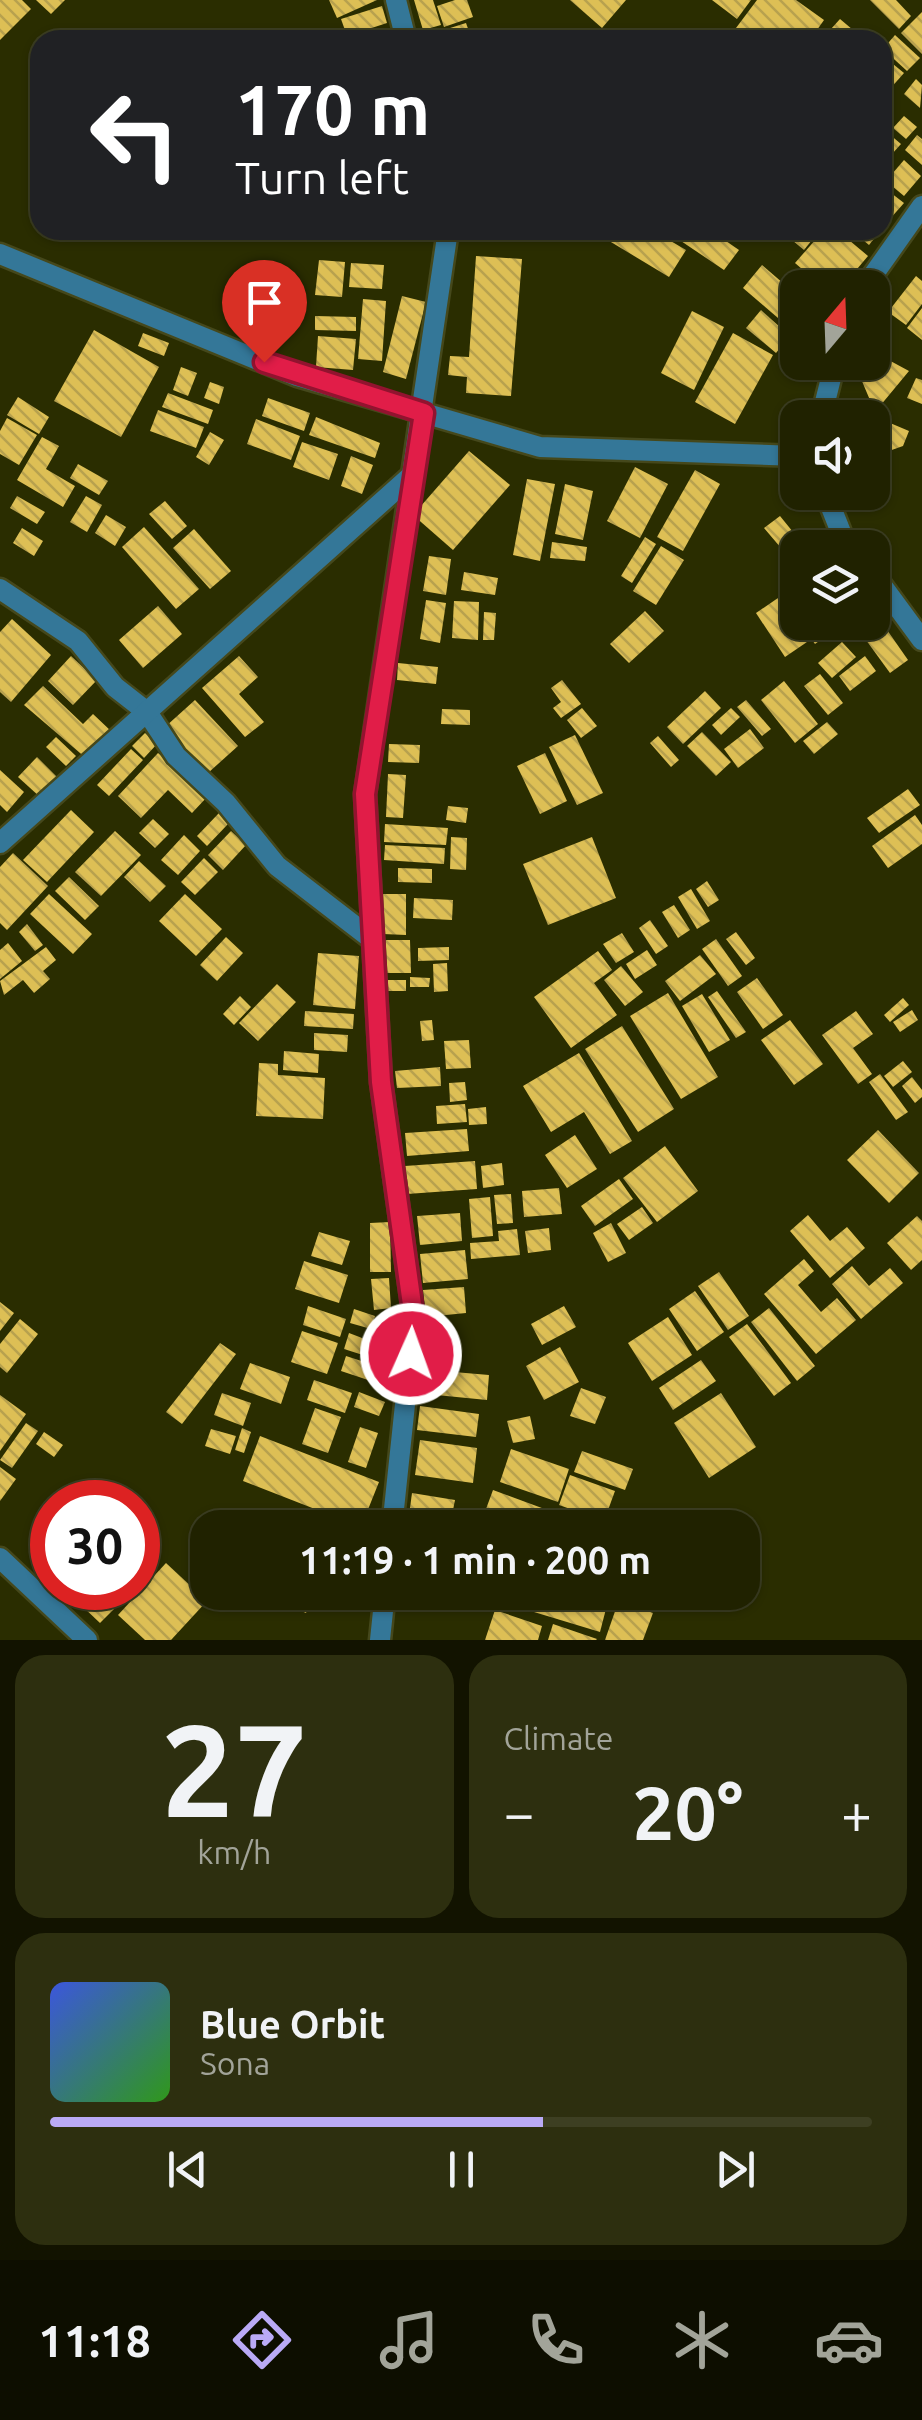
<!DOCTYPE html>
<meta charset="utf-8">
<style>
:root{--surface:#202200;--page:#2d2f0f;--text:#f1f3f6;--muted:#a2a499;--line:#3d3f22;--accent:#baaaf6}
body{margin:0;font-family:Ubuntu,sans-serif;background:var(--page);color:var(--text);height:100vh;display:flex;flex-direction:column;font-size:38px;white-space:nowrap}
*{box-sizing:border-box;margin:0}
p{font-size:32px;color:var(--muted)}
.icon{flex:none;width:55px;height:55px;fill:none;stroke:currentColor;stroke-width:2;stroke-linecap:round;stroke-linejoin:round}
.map{position:relative;height:1640px;overflow:hidden}
.sheet{display:flex;flex-direction:column;gap:15px;padding:15px;background:#121300;flex:1}
.sheet>*{flex:none}
.guide{position:absolute;left:30px;top:30px;width:862px;height:210px;border-radius:30px;box-shadow:0 2px 8px #0004,0 0 0 2px var(--line);background:#202124;color:#fff;overflow:hidden}
.needle{width:65px;rotate:19deg}
.tools{position:absolute;left:780px;top:270px;display:grid;gap:20px}
.tools a{display:grid;place-items:center;width:110px;height:110px;border-radius:20px;background:var(--surface);box-shadow:0 2px 8px #0004,0 0 0 2px var(--line);font-size:50px}
.speed{position:absolute;left:30px;top:1480px;display:flex;gap:20px;font-size:50px;font-weight:700;text-align:center}
.speed>*{display:grid;place-content:center;width:130px;height:130px;border-radius:50%;background:var(--surface);box-shadow:0 2px 8px #0004,0 0 0 2px var(--line);line-height:1}
.speed .limit{border:15px solid #d22;background:#fff;color:#111}
.pin{position:absolute;display:grid;place-items:center;width:85px;height:85px;color:#fff;margin:-102px -42px;border-radius:50% 50% 50% 0;rotate:-45deg;box-shadow:0 0 10px #0007}
.pin .icon{rotate:45deg}
.me{position:absolute;width:110px;margin:-55px;rotate:2deg;stroke-linejoin:round;filter:drop-shadow(0 0 8px #0008)}
.turn{display:flex;align-items:center;gap:35px;height:210px;padding:0 40px;font-size:45px}
.turn .icon{width:130px;height:130px;stroke-width:2.5}
.turn b{display:block;font-size:70px;line-height:85px}
.big{font-size:75px;font-weight:700;line-height:1.1}
.sheet .card{flex:1;display:flex;flex-direction:column;justify-content:center;gap:15px;min-width:0;padding:0 35px;border-radius:30px;background:var(--page)}
.sheet .dial{align-items:center;gap:0}
.dial b{font-size:130px;line-height:1}
.song{display:flex;align-items:center;gap:30px}
.cover{width:120px;height:120px;border-radius:15px;background:linear-gradient(135deg,hsl(230 70% 55%),hsl(110 70% 35%))}
.played{height:10px;border-radius:5px;background:linear-gradient(90deg,var(--accent) 60%,var(--line) 60%)}
.keys{display:flex;justify-content:space-around;direction:ltr}
.heat{display:flex;justify-content:space-between;align-items:center;font-size:55px;direction:ltr}
.sheet .tiles{flex:1;display:grid;gap:15px;grid-template-columns:1fr 1fr}
.card:last-child{grid-column:span 2}
.trip{position:absolute;left:190px;top:1510px;width:570px;height:100px;border-radius:30px;background:var(--surface);box-shadow:0 2px 8px #0004,0 0 0 2px var(--line);font-weight:700;line-height:100px;text-align:center}
.menu{display:flex;height:160px;justify-content:space-around;align-items:center;background:#0d0e00;color:var(--muted)}
.menu .icon{width:70px;height:70px}
.menu .current{color:var(--accent)}
.menu b{font-size:45px;color:var(--text)}
.map>svg:first-child{display:block}
.building{fill:url(#building-back-hatch)}
.lines{fill:none;stroke-linecap:round;stroke-linejoin:round}
.street-casing{stroke:#45481b;stroke-width:25}
.street{stroke:#347798;stroke-width:20}
.route-casing{stroke:#92132f;stroke-width:25}
.route{stroke:#e11d48;stroke-width:18}
</style>
<div class="map">
<svg width="922" height="1640" viewBox="0 0 922 1640">
<defs>
<pattern id="building-back-hatch" width="6" height="6" patternUnits="userSpaceOnUse" patternTransform="scale(2.5)"><rect width="6" height="6" fill="#ddbf55"/><path d="M-1 5l2 2M0 0l6 6M5-1l2 2" fill="none" stroke="#b7a14e"/></pattern>
</defs>
<rect width="100%" height="100%" fill="#2a2d00"/>
<!-- building -->
<g class="building">
<polygon points="0,0 22,0 31,9 0,40"/>
<polygon points="36,0 65,0 51,14"/>
<polygon points="329,0 377,0 337,18"/>
<polygon points="414,0 433,0 441,25 423,30"/>
<polygon points="455,0 467,0 473,17 444,27 437,6"/>
<polygon points="570,0 626,0 602,28"/>
<polygon points="712,0 751,0 737,19"/>
<polygon points="757,0 796,0 824,20 810,40 753,40 736,28"/>
<polygon points="870,0 896,0 911,16 899,29"/>
<polygon points="382,6 387,23 347,36 341,19"/>
<polygon points="922,12 922,54 901,33"/>
<polygon points="840,19 865,40 821,40"/>
<polygon points="466,23 472,40 452,40 447,29"/>
<polygon points="444,28 448,40 426,40 424,35"/>
<polygon points="895,35 920,58 907,71 883,49"/>
<polygon points="882,55 904,73 882,98"/>
<polygon points="916,79 922,85 920,108 904,94"/>
<polygon points="904,116 917,127 906,139 893,128"/>
<polygon points="882,128 901,144 882,165"/>
<polygon points="917,135 922,139 922,165 905,150"/>
<polygon points="904,160 921,176 904,196 886,181"/>
<polygon points="882,186 904,203 882,228"/>
<polygon points="361,230 399,230 399,236 361,238"/>
<polygon points="591,230 652,230 686,250 669,277"/>
<polygon points="685,230 710,230 739,250 724,270 678,239"/>
<polygon points="780,230 820,230 804,250"/>
<polygon points="824,230 837,230 868,256 841,288 824,288 795,263"/>
<polygon points="851,230 881,230 869,245"/>
<polygon points="476,256 522,259 511,396 466,393 467,377 448,375 450,356 469,357"/>
<polygon points="319,260 345,262 342,297 315,295"/>
<polygon points="351,263 384,265 382,289 349,287"/>
<polygon points="762,265 798,296 798,324 792,330 743,288"/>
<polygon points="916,276 922,281 922,304 906,325 888,312"/>
<polygon points="402,296 426,302 406,379 383,372"/>
<polygon points="363,299 386,301 382,361 358,359"/>
<polygon points="922,308 922,340 907,328"/>
<polygon points="761,310 790,336 776,353 746,328"/>
<polygon points="692,311 724,327 694,390 661,373"/>
<polygon points="315,316 356,317 356,331 315,330"/>
<polygon points="94,330 159,367 121,437 54,401"/>
<polygon points="143,333 169,343 164,356 138,346"/>
<polygon points="733,333 773,355 735,424 695,402"/>
<polygon points="318,336 356,339 353,370 316,367"/>
<polygon points="872,351 909,371 875,412 856,367 858,362 872,362"/>
<polygon points="181,367 197,373 188,396 173,390"/>
<polygon points="916,378 922,380 922,404 907,398"/>
<polygon points="210,382 224,387 219,404 204,398"/>
<polygon points="168,393 213,410 208,424 162,407"/>
<polygon points="18,397 49,417 39,434 7,415"/>
<polygon points="268,398 310,413 304,431 262,416"/>
<polygon points="857,409 909,431 903,446 872,457 872,418 857,418"/>
<polygon points="158,410 204,427 196,448 150,431"/>
<polygon points="316,417 380,443 375,458 309,435"/>
<polygon points="7,418 37,435 19,465 0,454 0,431"/>
<polygon points="256,419 300,436 291,460 247,444"/>
<polygon points="210,432 224,440 209,465 196,457"/>
<polygon points="42,437 59,446 46,469 75,486 63,507 17,480"/>
<polygon points="302,442 338,454 329,480 293,467"/>
<polygon points="469,451 510,485 453,550 413,515"/>
<polygon points="351,456 373,465 362,494 341,486"/>
<polygon points="78,464 108,481 99,495 70,478"/>
<polygon points="635,467 668,484 640,538 607,521"/>
<polygon points="695,470 720,484 683,551 657,537"/>
<polygon points="527,479 555,484 540,561 513,555"/>
<polygon points="565,484 593,491 583,540 555,534"/>
<polygon points="17,496 45,512 37,524 10,508"/>
<polygon points="86,496 102,505 87,532 70,522"/>
<polygon points="165,501 187,526 172,539 149,514"/>
<polygon points="106,515 126,527 115,546 95,533"/>
<polygon points="780,516 806,548 798,548 798,568 764,528"/>
<polygon points="144,527 199,589 176,609 122,547"/>
<polygon points="22,528 43,541 34,556 13,543"/>
<polygon points="194,529 231,571 210,589 173,548"/>
<polygon points="645,537 656,544 632,583 621,576"/>
<polygon points="552,542 587,547 585,561 550,558"/>
<polygon points="661,546 684,560 656,605 633,591"/>
<polygon points="429,556 451,559 446,595 423,591"/>
<polygon points="464,572 498,578 495,595 461,590"/>
<polygon points="778,598 807,642 785,657 756,613"/>
<polygon points="426,600 446,603 440,643 420,639"/>
<polygon points="454,601 479,602 478,640 452,638"/>
<polygon points="158,606 182,634 143,668 119,640"/>
<polygon points="645,611 664,631 629,663 610,644"/>
<polygon points="484,612 496,613 494,640 483,640"/>
<polygon points="12,619 51,655 11,702 0,692 0,632"/>
<polygon points="799,622 845,622 815,644"/>
<polygon points="885,627 908,660 890,673 866,640"/>
<polygon points="842,642 856,657 832,678 818,663"/>
<polygon points="71,656 97,680 73,705 48,681"/>
<polygon points="239,656 258,677 239,694 264,722 245,737 202,688"/>
<polygon points="865,656 876,671 850,691 839,676"/>
<polygon points="398,663 438,667 436,684 397,680"/>
<polygon points="820,674 843,703 828,715 804,686"/>
<polygon points="562,680 581,704 561,718 553,708 561,702 551,688"/>
<polygon points="784,681 818,724 795,743 761,700"/>
<polygon points="43,686 83,724 93,714 112,732 87,759 24,705"/>
<polygon points="705,691 721,708 683,744 667,727"/>
<polygon points="195,700 238,746 208,773 165,727"/>
<polygon points="746,700 771,729 762,736 737,707"/>
<polygon points="582,708 597,726 581,738 567,720"/>
<polygon points="731,708 740,717 721,735 712,725"/>
<polygon points="442,709 470,710 470,725 441,724"/>
<polygon points="827,722 838,734 814,754 803,741"/>
<polygon points="750,729 764,748 738,768 724,749"/>
<polygon points="702,732 731,762 716,776 687,746"/>
<polygon points="145,733 157,744 144,758 132,746"/>
<polygon points="575,735 603,793 577,805 549,747"/>
<polygon points="658,736 679,760 671,767 650,743"/>
<polygon points="56,737 76,756 66,766 46,747"/>
<polygon points="389,744 420,745 419,763 388,762"/>
<polygon points="131,749 143,760 109,796 97,785"/>
<polygon points="158,753 208,796 192,813 168,790 141,818 118,796"/>
<polygon points="545,753 567,801 540,814 517,766"/>
<polygon points="37,757 58,778 40,797 18,777"/>
<polygon points="0,770 24,792 7,812 0,805"/>
<polygon points="388,774 406,775 403,818 386,817"/>
<polygon points="908,789 920,805 879,833 867,818"/>
<polygon points="448,806 468,808 466,823 446,820"/>
<polygon points="71,810 94,832 47,882 23,860"/>
<polygon points="219,813 229,823 207,846 197,836"/>
<polygon points="915,815 922,825 922,844 888,868 872,846"/>
<polygon points="153,819 169,834 155,848 139,833"/>
<polygon points="385,824 448,828 446,845 384,842"/>
<polygon points="115,831 141,855 101,896 75,872"/>
<polygon points="231,831 246,845 223,870 208,855"/>
<polygon points="184,835 200,851 178,875 161,860"/>
<polygon points="451,837 467,838 466,870 450,869"/>
<polygon points="592,837 616,898 548,925 523,864"/>
<polygon points="385,845 445,848 444,864 384,860"/>
<polygon points="13,853 48,886 7,930 0,923 0,867"/>
<polygon points="204,858 218,872 195,895 181,882"/>
<polygon points="139,861 166,886 150,902 124,877"/>
<polygon points="398,868 432,869 432,883 398,882"/>
<polygon points="69,877 99,906 85,920 55,891"/>
<polygon points="707,881 719,900 708,907 696,889"/>
<polygon points="691,889 710,921 697,929 678,897"/>
<polygon points="49,894 92,934 73,954 30,914"/>
<polygon points="185,894 222,929 196,956 159,921"/>
<polygon points="383,894 406,894 406,935 383,934"/>
<polygon points="414,898 453,900 452,920 413,918"/>
<polygon points="674,905 690,930 678,938 662,912"/>
<polygon points="650,920 668,946 656,954 639,928"/>
<polygon points="27,924 43,945 35,951 19,932"/>
<polygon points="736,932 755,958 746,965 726,939"/>
<polygon points="622,933 634,952 616,963 603,944"/>
<polygon points="226,937 243,953 217,981 200,965"/>
<polygon points="716,939 742,976 728,986 702,949"/>
<polygon points="383,940 410,940 411,973 383,973"/>
<polygon points="8,943 22,961 0,979 0,950"/>
<polygon points="46,947 56,960 43,971 50,979 34,993 23,980 4,995 0,981"/>
<polygon points="449,947 449,960 418,961 418,948"/>
<polygon points="647,950 657,965 635,979 626,964"/>
<polygon points="598,951 612,970 594,983 617,1015 571,1048 534,997"/>
<polygon points="318,953 359,956 355,1009 313,1005"/>
<polygon points="700,955 716,974 680,1001 665,981"/>
<polygon points="447,963 448,991 434,992 433,964"/>
<polygon points="621,966 643,992 625,1006 604,980"/>
<polygon points="410,977 430,978 429,987 410,987"/>
<polygon points="757,978 783,1015 763,1029 737,992"/>
<rect x="385" y="980" width="21" height="11"/>
<polygon points="277,984 296,1002 258,1041 239,1023"/>
<polygon points="717,991 746,1032 736,1038 708,997"/>
<polygon points="668,993 718,1077 681,1099 630,1016"/>
<polygon points="702,994 730,1040 709,1052 682,1006"/>
<polygon points="240,996 251,1007 234,1025 223,1014"/>
<polygon points="903,998 909,1005 890,1022 884,1015"/>
<polygon points="912,1010 918,1020 900,1032 893,1022"/>
<polygon points="305,1011 354,1014 353,1029 304,1026"/>
<polygon points="856,1011 873,1034 853,1048 872,1074 858,1084 822,1035"/>
<polygon points="432,1020 434,1040 422,1041 420,1021"/>
<polygon points="790,1020 823,1064 794,1085 761,1040"/>
<polygon points="622,1026 674,1109 638,1132 585,1049"/>
<polygon points="314,1033 348,1035 347,1052 314,1050"/>
<polygon points="469,1040 471,1068 446,1069 444,1041"/>
<polygon points="284,1051 319,1054 318,1073 283,1070"/>
<polygon points="579,1053 632,1141 610,1154 584,1112 551,1132 523,1086"/>
<polygon points="903,1061 912,1072 893,1087 884,1076"/>
<polygon points="259,1063 278,1064 278,1075 325,1078 323,1119 256,1116"/>
<polygon points="440,1067 441,1086 397,1088 395,1071"/>
<polygon points="880,1074 908,1112 896,1120 869,1082"/>
<polygon points="912,1077 922,1090 922,1097 915,1103 902,1086"/>
<polygon points="465,1082 467,1100 450,1102 449,1083"/>
<polygon points="465,1104 467,1122 437,1124 436,1106"/>
<polygon points="486,1107 487,1124 469,1125 468,1109"/>
<polygon points="467,1129 469,1151 407,1156 405,1133"/>
<polygon points="878,1130 919,1173 889,1203 847,1160"/>
<polygon points="575,1135 597,1169 567,1188 545,1155"/>
<polygon points="665,1146 698,1191 657,1222 623,1178"/>
<polygon points="475,1161 477,1189 407,1194 405,1166"/>
<polygon points="502,1163 504,1185 483,1188 481,1166"/>
<polygon points="619,1179 633,1199 595,1226 581,1206"/>
<polygon points="559,1188 562,1214 524,1217 522,1191"/>
<polygon points="511,1194 513,1223 497,1224 494,1195"/>
<polygon points="490,1197 493,1236 472,1238 469,1199"/>
<polygon points="642,1207 653,1223 629,1240 617,1224"/>
<polygon points="460,1213 462,1241 420,1245 417,1216"/>
<polygon points="808,1215 830,1241 847,1227 865,1248 830,1278 790,1231"/>
<polygon points="917,1216 922,1221 922,1260 911,1270 887,1243"/>
<polygon points="390,1222 391,1272 370,1272 370,1223"/>
<polygon points="611,1223 626,1253 608,1262 593,1233"/>
<polygon points="549,1228 551,1250 528,1253 525,1231"/>
<polygon points="517,1229 520,1255 471,1259 470,1243 499,1241 498,1231"/>
<polygon points="319,1232 350,1241 342,1265 311,1256"/>
<polygon points="465,1250 468,1279 423,1283 420,1254"/>
<polygon points="804,1259 814,1271 798,1285 821,1312 837,1298 856,1320 816,1354 764,1294"/>
<polygon points="304,1261 348,1275 339,1303 295,1289"/>
<polygon points="852,1266 869,1286 890,1268 903,1283 861,1319 832,1284"/>
<polygon points="719,1272 749,1316 728,1330 698,1286"/>
<polygon points="389,1278 391,1308 374,1310 371,1279"/>
<polygon points="464,1287 466,1313 426,1317 423,1290"/>
<polygon points="695,1291 724,1332 697,1351 669,1309"/>
<polygon points="0,1302 14,1313 0,1331"/>
<polygon points="308,1306 346,1319 340,1337 303,1325"/>
<polygon points="564,1306 576,1327 542,1345 531,1324"/>
<polygon points="769,1308 815,1366 797,1381 751,1322"/>
<polygon points="354,1309 375,1316 371,1329 350,1323"/>
<polygon points="668,1317 692,1355 652,1381 628,1343"/>
<polygon points="20,1319 38,1334 7,1373 0,1367 0,1344"/>
<polygon points="747,1324 791,1383 774,1396 729,1337"/>
<polygon points="302,1331 338,1343 327,1374 291,1362"/>
<polygon points="349,1333 370,1341 366,1356 344,1349"/>
<polygon points="220,1343 236,1354 182,1424 166,1412"/>
<polygon points="560,1347 579,1382 544,1400 526,1366"/>
<polygon points="346,1356 374,1365 368,1380 341,1371"/>
<polygon points="429,1356 455,1359 454,1372 489,1375 487,1400 426,1394"/>
<polygon points="701,1360 716,1381 673,1410 659,1388"/>
<polygon points="250,1363 290,1377 281,1404 240,1389"/>
<polygon points="314,1380 352,1393 345,1413 307,1400"/>
<polygon points="581,1388 606,1397 595,1424 570,1416"/>
<polygon points="359,1392 385,1402 379,1416 354,1407"/>
<polygon points="222,1393 251,1403 243,1426 214,1415"/>
<polygon points="721,1393 756,1447 709,1478 674,1423"/>
<polygon points="0,1395 26,1414 0,1451"/>
<polygon points="420,1406 479,1414 476,1437 417,1430"/>
<polygon points="315,1408 341,1417 328,1453 302,1444"/>
<polygon points="530,1416 535,1439 513,1443 507,1421"/>
<polygon points="26,1423 38,1431 12,1468 0,1460"/>
<polygon points="360,1427 378,1433 366,1468 348,1462"/>
<polygon points="242,1428 251,1432 244,1453 235,1450"/>
<polygon points="211,1429 236,1436 230,1454 205,1446"/>
<polygon points="44,1432 63,1445 54,1457 36,1444"/>
<polygon points="260,1436 379,1482 361,1527 243,1481"/>
<polygon points="420,1440 477,1448 473,1483 415,1475"/>
<polygon points="511,1449 569,1469 558,1502 500,1482"/>
<polygon points="582,1451 633,1469 625,1490 574,1472"/>
<polygon points="0,1467 16,1479 0,1501"/>
<polygon points="570,1475 615,1491 604,1521 559,1505"/>
<polygon points="493,1490 550,1511 545,1528 512,1519 509,1528 479,1528"/>
<polygon points="412,1493 455,1500 452,1515 410,1508"/>
<polygon points="562,1509 612,1527 612,1528 555,1528"/>
<polygon points="410,1511 442,1517 440,1528 407,1528"/>
<polygon points="209,1523 218,1528 208,1528 208,1560 192,1551"/>
<polygon points="138,1551 155,1568 138,1585"/>
<polygon points="166,1563 207,1601 171,1640 145,1640 118,1615"/>
<polygon points="63,1588 135,1588 100,1623"/>
<polygon points="258,1592 315,1592 306,1613"/>
<polygon points="539,1592 564,1592 607,1605 600,1632 534,1612"/>
<polygon points="625,1592 648,1592 644,1604 623,1597"/>
<polygon points="619,1600 653,1613 643,1640 605,1640"/>
<polygon points="495,1610 542,1626 538,1640 485,1640"/>
<polygon points="553,1624 597,1639 596,1640 548,1640"/>
</g>
<g class="lines">
<defs>
<g id="street">
<polyline points="396,0 406,40"/>
<polyline points="0,254 297,376 540,447 798,456"/>
<polyline points="864,288 922,206"/>
<polyline points="821,418 835,362"/>
<polyline points="825,492 842,535 852,548"/>
<polyline points="872,572 922,640"/>
<polyline points="0,589 78,641 115,687 147,712 176,756 226,803 277,866 373,940"/>
<polyline points="0,843 412,475"/>
<polyline points="392,1528 414,1319 381,1082 365,794 448,230"/>
<polyline points="0,1558 87,1640"/>
<polyline points="380,1640 385,1592"/>
</g>
</defs>
<!-- street casing -->
<use href="#street" class="street-casing"/>
<!-- street -->
<use href="#street" class="street"/>
</g>
<g class="lines">
<defs>
<polyline id="route" points="264,362 424,413 365,794 381,1082 414,1319 411,1354"/>
</defs>
<!-- route casing -->
<use href="#route" class="route-casing"/>
<!-- route -->
<use href="#route" class="route"/>
</g>
</svg>
<div class="tools">
<a><svg class="needle" viewBox="-14 -14 28 28"><path d="M0-13l5 13h-10z" fill="#e53935"/><path d="M0 13l5-13h-10z" fill="#a2a499"/></svg></a>
<a><svg class="icon" aria-label="sound" viewBox="0 0 24 24"><path d="M4 9h4l5-4v14l-5-4H4zM17 9q2 3 0 6"/></svg></a>
<a><svg class="icon" aria-label="layers" viewBox="0 0 24 24"><path d="M12 4l9 5-9 5-9-5zM3 14l9 5 9-5"/></svg></a>
</div>
<div class="speed"><div class="limit">30</div></div>
<div class="pin" style="left:264px;top:362px;background:#d93025"><svg class="icon" aria-label="arrive" viewBox="0 0 24 24"><path d="M6 21V4h12l-3 4 3 4H6"/></svg></div>
<svg class="me" style="left:411px;top:1354px" viewBox="-20 -20 40 40"><circle r="17" fill="#e11d48" stroke="#fff" stroke-width="3"/><path d="M0-11L8 9 0 5-8 9z" fill="#fff"/></svg>
<div class="trip">11:19 · 1 min · 200 m</div>
<div class="guide">
<div class="turn"><svg class="icon" aria-label="left" viewBox="0 0 24 24"><path d="M17 20v-9H6M10 6l-5 5 5 5"/></svg><div><b>170 m</b>Turn left</div></div>
</div>
</div>
<section class="sheet">
<div class="tiles">
<div class="card dial"><b>27</b><p>km/h</p></div>
<div class="card"><p>Climate</p>
<div class="heat"><a>−</a><b class="big">20°</b><a>+</a></div>
</div>
<div class="card">
<div class="song"><i class="cover"></i><div><b>Blue Orbit</b><p>Sona</p></div></div>
<div class="played"></div>
<div class="keys"><svg class="icon" aria-label="previous" viewBox="0 0 24 24"><path d="M18 5L8 12l10 7zM5 5v14"/></svg><svg class="icon" aria-label="pause" viewBox="0 0 24 24"><path d="M8 5v14M16 5v14"/></svg><svg class="icon" aria-label="next" viewBox="0 0 24 24"><path d="M6 5l10 7-10 7zM19 5v14"/></svg></div>
</div>
</div>
</section>
<nav class="menu">
<b>11:18</b>
<svg class="icon current" aria-label="directions" viewBox="0 0 24 24"><path d="M12 3l9 9-9 9-9-9zM9 14v-3h6M13 9l2 2-2 2"/></svg>
<svg class="icon" aria-label="music" viewBox="0 0 24 24"><path d="M9 18V5l10-2v13"/><circle cx="6" cy="18" r="3"/><circle cx="16" cy="16" r="3"/></svg>
<svg class="icon" aria-label="phone" viewBox="0 0 24 24"><path d="M5 4h4l2 5-3 2q2 4 5 5l2-3 5 2v4C11 20 4 13 5 4z"/></svg>
<svg class="icon" aria-label="climate" viewBox="0 0 24 24"><path d="M12 3v18M4 7l16 10M4 17L20 7"/></svg>
<svg class="icon" aria-label="car" viewBox="0 0 24 24"><path d="M5 17H2v-5l4-1 3-4h7l3 4 3 1v5h-3M9 17h6M6 11h13"/><circle cx="7" cy="17" r="2"/><circle cx="17" cy="17" r="2"/></svg>
</nav>
